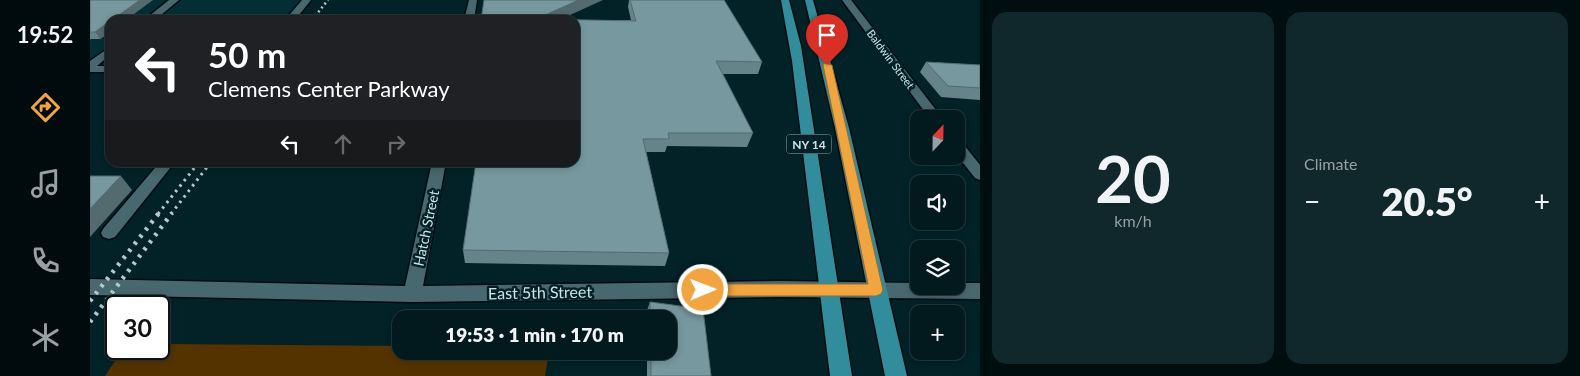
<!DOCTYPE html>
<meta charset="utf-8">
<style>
:root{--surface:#021a1e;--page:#10272b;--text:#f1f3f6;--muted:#96a1a4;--line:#23383c;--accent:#f1a540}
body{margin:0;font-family:Lato,sans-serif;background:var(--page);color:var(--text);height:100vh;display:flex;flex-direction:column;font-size:19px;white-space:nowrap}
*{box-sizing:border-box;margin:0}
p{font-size:16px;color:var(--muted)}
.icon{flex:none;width:28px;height:28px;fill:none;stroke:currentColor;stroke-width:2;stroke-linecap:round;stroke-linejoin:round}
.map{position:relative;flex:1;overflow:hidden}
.drawer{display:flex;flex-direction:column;gap:12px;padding:12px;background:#010e10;width:600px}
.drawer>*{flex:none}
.hud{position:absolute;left:15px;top:15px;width:475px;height:152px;border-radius:15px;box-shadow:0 2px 8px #0003,0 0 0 1px var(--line);background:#202124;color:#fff;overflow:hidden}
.needle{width:32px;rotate:22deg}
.fabs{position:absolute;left:820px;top:110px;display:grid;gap:10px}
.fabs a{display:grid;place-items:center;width:55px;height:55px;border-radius:10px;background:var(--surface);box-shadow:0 2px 8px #0003,0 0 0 1px var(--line);font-size:25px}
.speed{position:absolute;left:15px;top:295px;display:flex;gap:10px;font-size:25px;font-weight:700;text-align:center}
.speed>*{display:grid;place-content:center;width:65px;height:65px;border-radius:50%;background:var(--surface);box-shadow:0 2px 8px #0003,0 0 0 1px var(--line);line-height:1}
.speed .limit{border:2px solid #111;border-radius:8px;background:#fff;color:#111}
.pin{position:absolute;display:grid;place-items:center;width:42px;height:42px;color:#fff;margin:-51px -21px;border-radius:50% 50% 50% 0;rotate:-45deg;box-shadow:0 0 5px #0007}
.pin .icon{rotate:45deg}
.me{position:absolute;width:55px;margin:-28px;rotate:89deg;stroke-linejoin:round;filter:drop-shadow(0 0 4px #0008)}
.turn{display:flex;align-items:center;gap:18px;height:105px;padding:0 20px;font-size:22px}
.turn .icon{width:65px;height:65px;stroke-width:2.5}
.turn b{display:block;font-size:35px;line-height:42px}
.lanes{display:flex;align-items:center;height:48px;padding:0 20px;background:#0003;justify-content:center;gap:25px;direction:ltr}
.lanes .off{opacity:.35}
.big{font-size:38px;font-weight:800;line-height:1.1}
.drawer .widget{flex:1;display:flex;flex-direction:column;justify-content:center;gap:8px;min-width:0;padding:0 18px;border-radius:15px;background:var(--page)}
.drawer .dial{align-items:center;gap:0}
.dial b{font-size:65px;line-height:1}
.heat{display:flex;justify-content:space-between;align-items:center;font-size:28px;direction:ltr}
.drawer .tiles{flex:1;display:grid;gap:12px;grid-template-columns:repeat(2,1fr)}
.trip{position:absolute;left:302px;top:310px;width:285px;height:50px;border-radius:15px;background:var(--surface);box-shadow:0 2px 8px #0003,0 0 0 1px var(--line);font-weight:800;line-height:50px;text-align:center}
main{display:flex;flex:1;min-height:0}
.menu{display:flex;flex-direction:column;width:90px;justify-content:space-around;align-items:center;background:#010a0c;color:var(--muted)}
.menu .icon{width:35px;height:35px}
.menu .on{color:var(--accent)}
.menu b{font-size:22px;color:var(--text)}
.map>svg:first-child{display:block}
.built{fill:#042e36}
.green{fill:#530}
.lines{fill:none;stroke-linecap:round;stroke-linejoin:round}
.minor-casing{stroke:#000b0f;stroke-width:3}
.primary-casing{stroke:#000b0f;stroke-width:3}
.minor{fill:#48686f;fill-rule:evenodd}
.primary{fill:#318c9c;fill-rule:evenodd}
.rail-far2{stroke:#b5c8cc;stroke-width:2.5;stroke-dasharray:2 3;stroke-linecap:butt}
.rail-far1{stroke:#b5c8cc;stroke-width:3;stroke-dasharray:2.5 4.5;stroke-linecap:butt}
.rail{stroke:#b5c8cc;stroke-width:4.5;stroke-dasharray:3 6;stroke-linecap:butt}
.wall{fill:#668389}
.shaded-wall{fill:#536a6f}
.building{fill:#77989f;stroke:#536a6f}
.route{fill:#f1a540;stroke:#9d6b2a}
.labels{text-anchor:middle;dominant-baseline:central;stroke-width:5;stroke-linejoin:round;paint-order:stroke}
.far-street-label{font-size:11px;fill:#d1e2e6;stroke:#022228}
.shield{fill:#022228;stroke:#93a8ad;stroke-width:1}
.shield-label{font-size:12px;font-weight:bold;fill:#d1e2e6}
.street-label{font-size:14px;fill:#d1e2e6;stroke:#022228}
.near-street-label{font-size:16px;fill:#d1e2e6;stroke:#022228}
</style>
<main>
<nav class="menu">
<b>19:52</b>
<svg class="icon on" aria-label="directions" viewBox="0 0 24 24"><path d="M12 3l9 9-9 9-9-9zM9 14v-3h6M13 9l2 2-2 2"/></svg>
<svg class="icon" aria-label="music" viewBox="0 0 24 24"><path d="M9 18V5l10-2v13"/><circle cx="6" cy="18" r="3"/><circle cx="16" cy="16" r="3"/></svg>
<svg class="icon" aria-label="phone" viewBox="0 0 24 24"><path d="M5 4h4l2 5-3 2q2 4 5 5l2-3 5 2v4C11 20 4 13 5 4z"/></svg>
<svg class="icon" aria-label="climate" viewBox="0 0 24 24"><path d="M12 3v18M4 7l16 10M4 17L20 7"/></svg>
</nav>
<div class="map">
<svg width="890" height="376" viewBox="0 0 890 376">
<rect width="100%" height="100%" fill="#022228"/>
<!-- built -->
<polygon class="built" points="0,0 213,0 195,20 20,20 20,59 0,59"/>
<!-- green -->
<polygon class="green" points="69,344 311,346 311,351 459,351 455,376 15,376 33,349 69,349"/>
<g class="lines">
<defs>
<g id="minor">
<polygon points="79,0 89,0 65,20 54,20"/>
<polygon points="212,0 221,0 205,20 195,20"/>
<polygon points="379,0 387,0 384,20 374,20"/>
<polygon points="752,0 761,0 853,119 840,119"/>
<polygon points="20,47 20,55 7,66 20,66 20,72 0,72 0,61"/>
<polygon points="866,140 871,141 890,165 890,180 885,178 866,154"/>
<polygon points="70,162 85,162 25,237 19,239 13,237 11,233 13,229"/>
<polygon points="342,162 356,162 333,286 691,281 829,283 829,286 866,286 866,283 890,283 890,299 691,297 322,302 0,295 0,279 315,286"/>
</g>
<g id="primary">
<polygon points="691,0 699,0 711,46 762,376 740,376 702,61"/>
<polygon points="715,0 723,0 759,128 817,376 795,376 745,128"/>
</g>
</defs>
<!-- minor casing -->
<use href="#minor" class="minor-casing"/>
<!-- primary casing -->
<use href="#primary" class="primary-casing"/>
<!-- minor -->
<use href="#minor" class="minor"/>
<!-- primary -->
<use href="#primary" class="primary"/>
<!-- rail-far2 -->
<polyline class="rail-far2" points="222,20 238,0"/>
<!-- rail-far1 -->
<g class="rail-far1">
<polyline points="68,214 109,162"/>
<polyline points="81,214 121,162"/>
</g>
<!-- rail -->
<g class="rail">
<polyline points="0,301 69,213"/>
<polyline points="0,322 82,213"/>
</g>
</g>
<!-- wall -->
<g class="wall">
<polygon points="0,0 20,20 20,32 10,39 0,39"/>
<polygon points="539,0 634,0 672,62 668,74 633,74 663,133 657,147 577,146 575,152 556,152 579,253 575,266 375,263 373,250 485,162 470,20 541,20 538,7"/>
<polygon points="836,62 890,65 890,100 851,97 830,72"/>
<polygon points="560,302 613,309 621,376 557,376 557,351 579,351 579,319 556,319 556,313"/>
</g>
<!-- shaded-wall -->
<g class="shaded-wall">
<polygon points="50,0 63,0 36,20 22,20"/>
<polygon points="489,0 513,0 469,20 444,20"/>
<polygon points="20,21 20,32 10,39 5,32"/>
<polygon points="31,176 42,190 0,237 0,209"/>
</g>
<!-- building -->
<g class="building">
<polygon points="0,0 50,0 22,20 20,20 20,21 5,32 0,32"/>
<polygon points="394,0 489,0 444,20 391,20"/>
<polygon points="540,0 634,0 672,62 626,61 663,133 578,133 579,139 553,139 579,253 373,250 386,162 485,162 485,20 451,19 546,21"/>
<polygon points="836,62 890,65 890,88 858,86"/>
<polygon points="0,176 31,176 0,209"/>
<polygon points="560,302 613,309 621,376 561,376 561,351 579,351 579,319 560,319"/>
</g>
<!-- route -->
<polygon class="route" points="734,63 742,65 793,290 791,294 786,296 613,296 608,294 606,290 608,286 613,284 778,284 733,65"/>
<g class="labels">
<!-- far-street labels -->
<g class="far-street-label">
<text transform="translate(801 59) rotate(53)">Baldwin Street</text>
</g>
<!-- shield labels -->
<rect class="shield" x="696.5" y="134.5" width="45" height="19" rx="4"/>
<g class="shield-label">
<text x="719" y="144">NY 14</text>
</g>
<!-- street labels -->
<g class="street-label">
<text transform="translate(336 228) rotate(-78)">Hatch Street</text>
</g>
<!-- near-street labels -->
<g class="near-street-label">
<text transform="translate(450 292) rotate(-1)">East 5th Street</text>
</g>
</g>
</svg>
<div class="fabs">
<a><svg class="needle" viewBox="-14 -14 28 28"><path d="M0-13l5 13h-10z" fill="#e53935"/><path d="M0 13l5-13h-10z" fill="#96a1a4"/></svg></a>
<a><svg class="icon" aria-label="sound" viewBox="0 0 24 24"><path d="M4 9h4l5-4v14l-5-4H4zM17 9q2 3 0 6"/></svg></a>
<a><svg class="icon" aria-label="layers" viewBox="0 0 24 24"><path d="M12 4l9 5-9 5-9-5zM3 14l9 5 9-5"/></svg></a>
<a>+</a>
</div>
<div class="speed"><div class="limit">30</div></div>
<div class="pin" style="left:737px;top:65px;background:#d93025"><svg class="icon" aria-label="arrive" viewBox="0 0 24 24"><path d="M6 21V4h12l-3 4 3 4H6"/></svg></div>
<svg class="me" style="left:613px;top:290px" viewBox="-20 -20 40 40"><circle r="17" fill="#f1a540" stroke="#fff" stroke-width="3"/><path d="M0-11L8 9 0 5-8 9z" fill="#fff"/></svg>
<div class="trip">19:53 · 1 min · 170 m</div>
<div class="hud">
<div class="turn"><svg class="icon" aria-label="left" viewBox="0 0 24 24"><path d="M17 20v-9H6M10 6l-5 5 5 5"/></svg><div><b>50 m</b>Clemens Center Parkway</div></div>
<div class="lanes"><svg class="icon" aria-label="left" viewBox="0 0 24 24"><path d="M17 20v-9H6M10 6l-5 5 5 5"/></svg><svg class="icon off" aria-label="ahead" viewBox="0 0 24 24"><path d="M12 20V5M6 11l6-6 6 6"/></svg><svg class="icon off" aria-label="right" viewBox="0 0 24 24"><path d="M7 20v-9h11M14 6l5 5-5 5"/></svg></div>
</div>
</div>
<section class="drawer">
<div class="tiles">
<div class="widget dial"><b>20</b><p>km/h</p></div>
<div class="widget"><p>Climate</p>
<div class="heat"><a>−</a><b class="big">20.5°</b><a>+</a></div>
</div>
</div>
</section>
</main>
